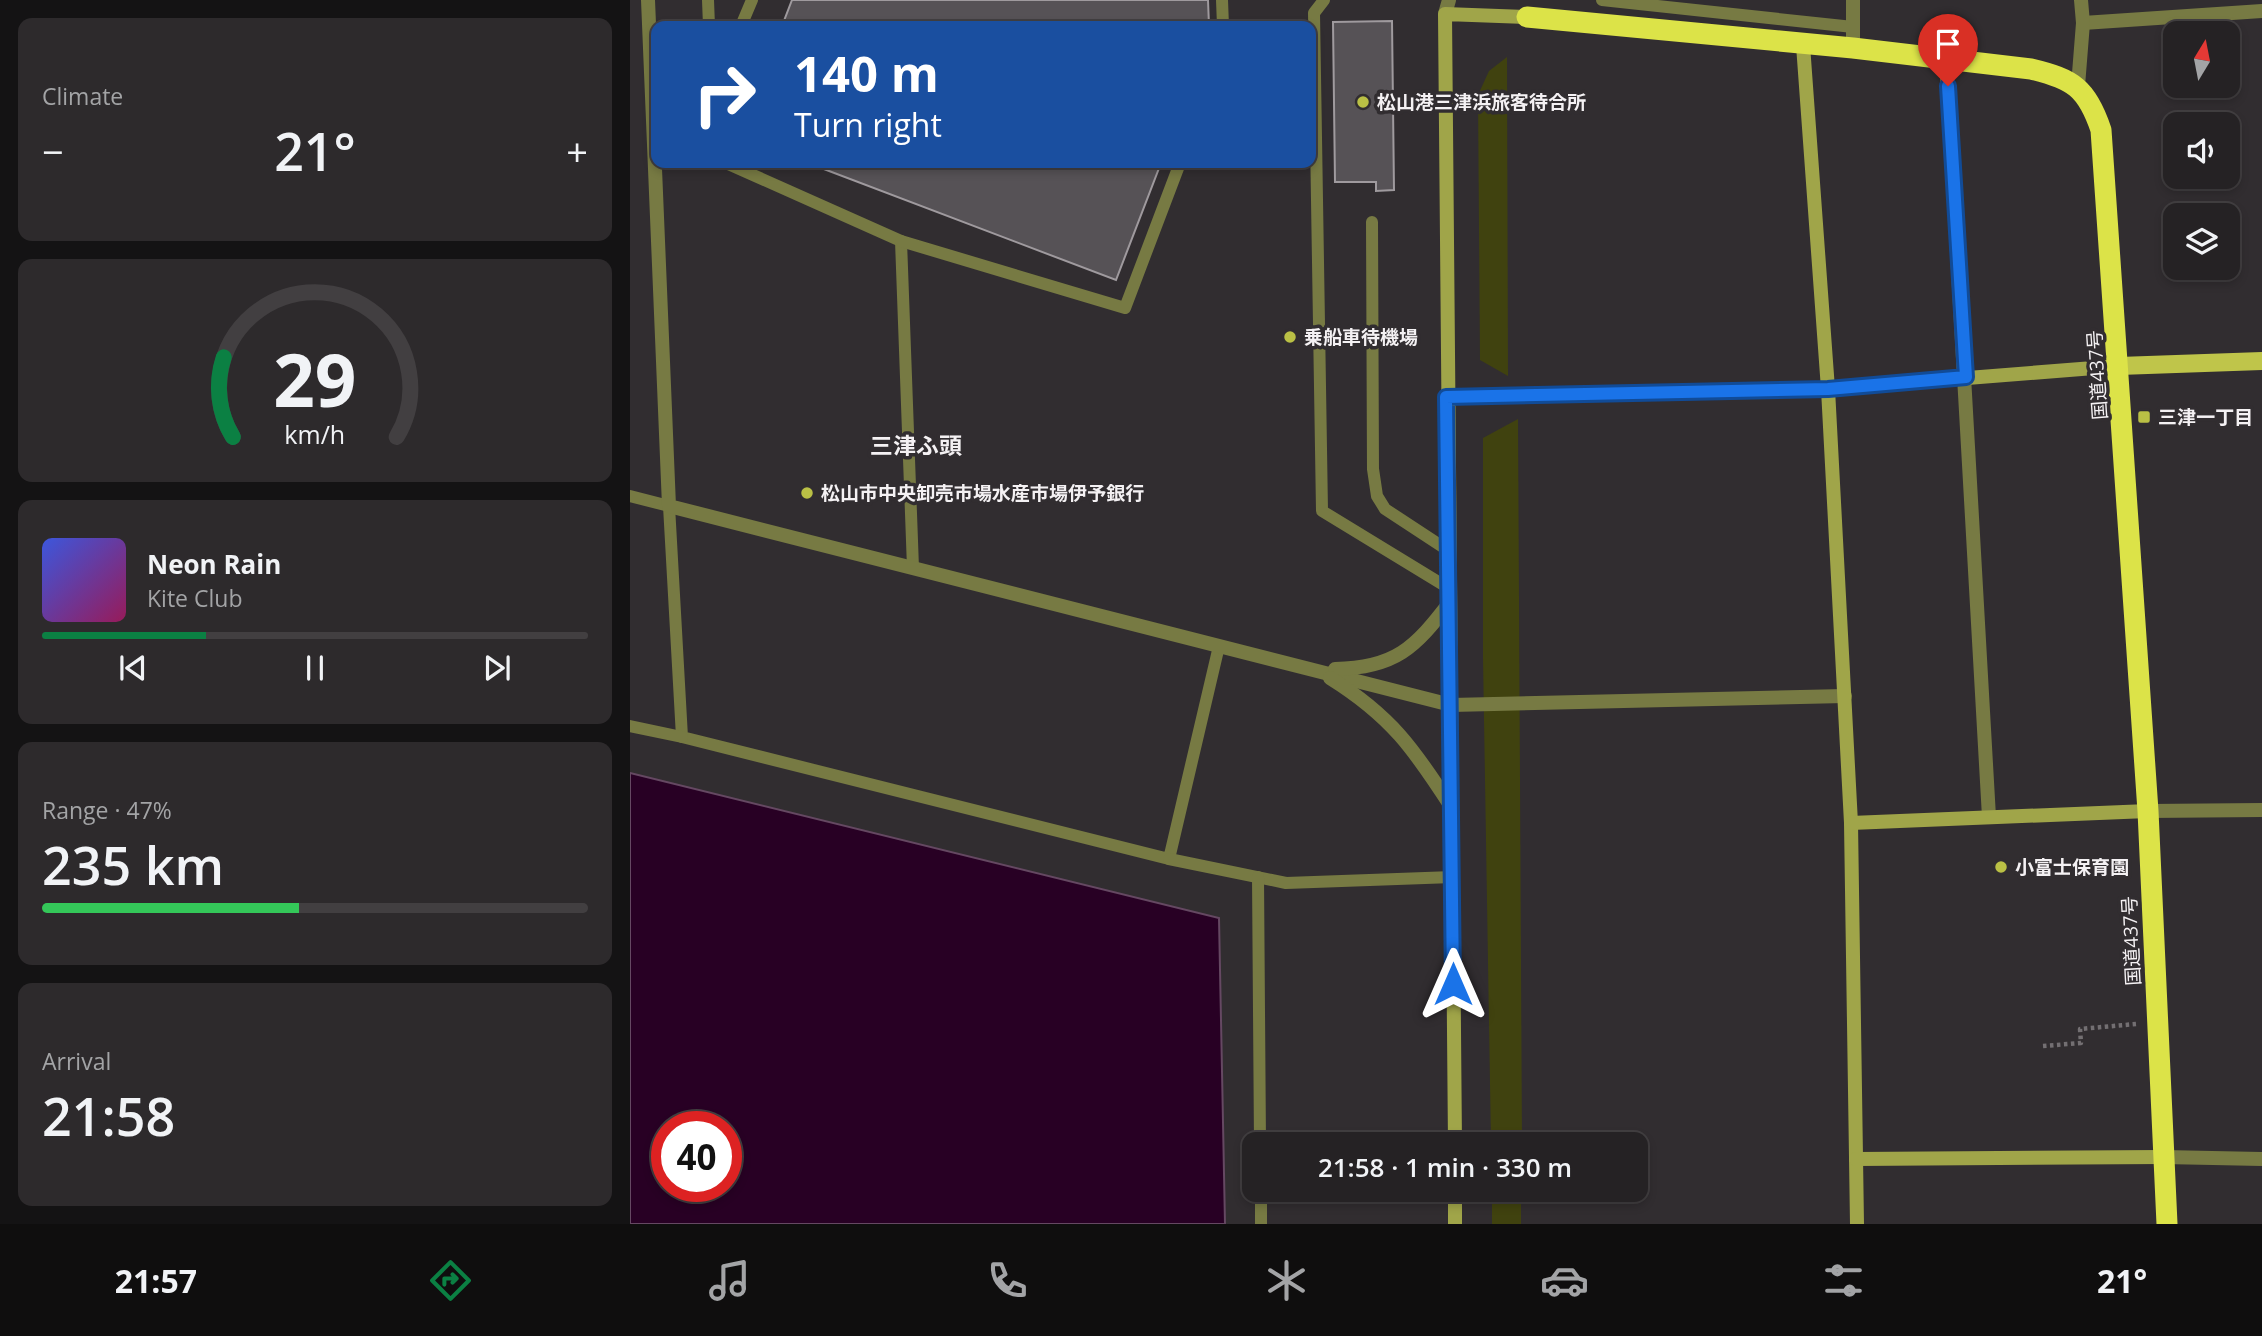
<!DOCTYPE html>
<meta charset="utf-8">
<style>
:root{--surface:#252224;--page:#2d2a2c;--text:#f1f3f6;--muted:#a3a4a6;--line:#423f41;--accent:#0b8043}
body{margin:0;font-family:"Open Sans","Noto Sans JP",sans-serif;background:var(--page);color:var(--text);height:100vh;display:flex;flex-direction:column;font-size:26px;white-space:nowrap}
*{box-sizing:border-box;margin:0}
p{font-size:23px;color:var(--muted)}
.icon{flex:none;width:38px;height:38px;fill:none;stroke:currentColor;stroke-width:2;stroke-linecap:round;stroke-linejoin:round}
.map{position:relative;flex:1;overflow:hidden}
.panel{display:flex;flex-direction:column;gap:18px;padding:18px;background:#141314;width:630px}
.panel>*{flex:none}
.hud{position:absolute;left:21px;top:21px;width:665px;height:147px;border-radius:14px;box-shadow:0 4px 10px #0003,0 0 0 2px var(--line);background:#1a4fa0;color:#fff;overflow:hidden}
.needle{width:46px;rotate:10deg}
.tools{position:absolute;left:1533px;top:21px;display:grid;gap:14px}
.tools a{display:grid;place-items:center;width:77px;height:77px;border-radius:14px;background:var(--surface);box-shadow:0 4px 10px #0003,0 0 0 2px var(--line);font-size:35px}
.speed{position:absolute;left:21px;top:1111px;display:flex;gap:14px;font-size:35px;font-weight:700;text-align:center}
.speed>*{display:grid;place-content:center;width:91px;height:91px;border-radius:50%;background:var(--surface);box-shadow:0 4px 10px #0003,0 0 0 2px var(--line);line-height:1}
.speed .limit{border:10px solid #d22;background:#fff;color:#111}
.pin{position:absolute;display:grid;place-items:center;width:60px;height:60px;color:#fff;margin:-72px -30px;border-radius:50% 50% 50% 0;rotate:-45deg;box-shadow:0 0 7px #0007}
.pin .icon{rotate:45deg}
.me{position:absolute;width:77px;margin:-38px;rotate:0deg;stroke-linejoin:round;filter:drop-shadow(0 0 5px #0008)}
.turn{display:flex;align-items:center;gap:24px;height:147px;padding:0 28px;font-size:32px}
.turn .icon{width:91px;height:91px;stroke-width:2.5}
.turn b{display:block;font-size:49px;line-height:60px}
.big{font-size:52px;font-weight:600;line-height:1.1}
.panel .card{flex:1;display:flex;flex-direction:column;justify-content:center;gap:10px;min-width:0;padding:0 24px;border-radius:14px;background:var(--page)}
.panel .dial{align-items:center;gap:0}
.dial svg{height:182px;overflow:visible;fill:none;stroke:var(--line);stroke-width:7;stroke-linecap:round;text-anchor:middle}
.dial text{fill:var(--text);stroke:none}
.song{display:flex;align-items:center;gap:21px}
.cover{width:84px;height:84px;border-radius:10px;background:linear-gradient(135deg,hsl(230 70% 55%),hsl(330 70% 35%))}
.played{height:7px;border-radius:4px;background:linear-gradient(90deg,var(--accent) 30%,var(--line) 30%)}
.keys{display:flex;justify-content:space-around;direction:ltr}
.heat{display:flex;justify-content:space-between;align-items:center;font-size:38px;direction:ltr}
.charge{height:10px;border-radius:5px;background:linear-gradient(90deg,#34c759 47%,var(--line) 0)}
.trip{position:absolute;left:612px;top:1132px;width:406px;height:70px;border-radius:14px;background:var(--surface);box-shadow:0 4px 10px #0003,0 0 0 2px var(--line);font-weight:600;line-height:70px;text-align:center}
.tabs{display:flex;height:112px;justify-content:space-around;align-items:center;background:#0f0e0e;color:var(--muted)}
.tabs .icon{width:49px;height:49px}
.tabs .active{color:var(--accent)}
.tabs b{font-size:32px;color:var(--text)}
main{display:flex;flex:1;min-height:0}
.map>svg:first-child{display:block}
.green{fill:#40420f}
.water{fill:#280024;stroke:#654862;stroke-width:2;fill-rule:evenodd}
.building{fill:#565256;stroke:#9f9a9e;stroke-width:2}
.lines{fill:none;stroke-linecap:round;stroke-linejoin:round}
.path{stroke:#736f72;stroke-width:4.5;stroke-dasharray:3.5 3.5;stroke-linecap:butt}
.lane{stroke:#777a43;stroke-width:12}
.street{stroke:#777a43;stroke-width:14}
.secondary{stroke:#a0a549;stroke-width:14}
.primary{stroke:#bfc54a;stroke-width:18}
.highway{stroke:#dce348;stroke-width:21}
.route-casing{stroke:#114b97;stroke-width:18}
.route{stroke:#1a73e8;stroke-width:12}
.poi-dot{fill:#bac045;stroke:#312d30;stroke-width:2.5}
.labels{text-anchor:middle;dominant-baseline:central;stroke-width:7;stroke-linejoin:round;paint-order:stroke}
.poi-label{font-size:19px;font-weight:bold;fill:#f4f1f3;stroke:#312d30;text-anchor:start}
.street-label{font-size:19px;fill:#f4f1f3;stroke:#312d30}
.quarter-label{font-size:23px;font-weight:bold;fill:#f4f1f3;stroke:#312d30}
</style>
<main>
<section class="panel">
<div class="card"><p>Climate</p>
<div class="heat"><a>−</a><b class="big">21°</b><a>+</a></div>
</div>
<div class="card dial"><svg viewBox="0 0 100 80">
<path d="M14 69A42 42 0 1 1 86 69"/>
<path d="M14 69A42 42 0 0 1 10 34" stroke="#0b8043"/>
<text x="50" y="56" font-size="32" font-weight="700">29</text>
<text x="50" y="72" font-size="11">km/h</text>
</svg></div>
<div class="card">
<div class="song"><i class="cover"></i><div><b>Neon Rain</b><p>Kite Club</p></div></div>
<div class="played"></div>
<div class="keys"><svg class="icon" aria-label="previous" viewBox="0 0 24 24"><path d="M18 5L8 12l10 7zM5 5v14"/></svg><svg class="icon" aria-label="pause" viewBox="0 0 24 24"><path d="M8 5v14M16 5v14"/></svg><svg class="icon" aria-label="next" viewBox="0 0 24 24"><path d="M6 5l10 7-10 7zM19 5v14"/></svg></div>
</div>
<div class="card"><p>Range · 47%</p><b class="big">235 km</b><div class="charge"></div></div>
<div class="card"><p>Arrival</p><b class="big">21:58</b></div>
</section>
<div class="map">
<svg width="1632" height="1224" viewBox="0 0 1632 1224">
<rect width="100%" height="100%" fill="#312d30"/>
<!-- green -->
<g class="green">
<polygon points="877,57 878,376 850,360 848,95 859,71"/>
<polygon points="888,419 892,1144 861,1144 853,658 853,438"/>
<rect x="862" y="1190" width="29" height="34"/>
</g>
<!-- water -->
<path class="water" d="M0 773 589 918 595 1224H0ZM37 1127H96V1186H37Z"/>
<!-- building -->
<g class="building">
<polygon points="162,0 578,0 579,26 152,26"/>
<polygon points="762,21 764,190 746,191 746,182 705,182 703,22"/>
<polygon points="178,163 531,163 486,280"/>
</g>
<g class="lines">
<!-- path -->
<polyline class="path" points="1413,1046 1451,1043 1450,1029 1506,1024"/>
<!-- lane -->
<g class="lane">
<polyline points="78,0 79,26"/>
<polyline points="592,0 593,26"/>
<polyline points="694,0 684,13 692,511 820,589"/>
<polyline points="972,0 1223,27"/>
<polyline points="111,26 122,0"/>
<polyline points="96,163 271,241 283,568"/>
<polyline points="742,222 743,469 747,496 755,509 819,551"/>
<polyline points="271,241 495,308 550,163"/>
<polyline points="0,496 39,506 52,737 539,859 589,646"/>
<polyline points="0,726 52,737"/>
<polyline points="539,859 656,883 823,877"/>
<polyline points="628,877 630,1144"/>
<polyline points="631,1190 631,1224"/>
</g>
<!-- street -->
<g class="street">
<polyline points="18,0 39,506 821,705 1215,696"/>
<polyline points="815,14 819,0"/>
<polyline points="1453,23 1632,11"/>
<polyline points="1223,48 1223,0"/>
<polyline points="1316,59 1359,817"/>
<polyline points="1448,86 1453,23 1451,0"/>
<path d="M705 669C765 668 785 648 820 602"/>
<path d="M700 678C761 716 784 749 822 808"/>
<polyline points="1518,811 1632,810"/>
<polyline points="1533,1157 1632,1159"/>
</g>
<!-- secondary -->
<g class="secondary">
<polyline points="1173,45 1198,389 1221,823 1227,1224"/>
<polyline points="816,397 1198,389 1489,366"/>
<polyline points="1221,823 1518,811"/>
<polyline points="825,1144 815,14 897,17"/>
<polyline points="1226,1159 1533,1157"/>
<polyline points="825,1190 825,1224"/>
</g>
<!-- primary -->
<polyline class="primary" points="1489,366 1632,361"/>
<!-- highway -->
<path class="highway" d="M897 17 1223 48 1401 69C1443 79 1457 88 1471 130L1518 811 1537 1224"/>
</g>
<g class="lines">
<defs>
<polyline id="route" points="823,984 816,397 1198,389 1336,377 1318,86"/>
</defs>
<!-- route casing -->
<use href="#route" class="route-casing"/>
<!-- route -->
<use href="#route" class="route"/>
</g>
<!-- markers -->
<g class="poi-dot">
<circle cx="733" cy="102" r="7"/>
<circle cx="660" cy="337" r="7"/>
<rect x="1507" y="410" width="14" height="14" rx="3.5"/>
<circle cx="177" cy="493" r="7"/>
<circle cx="1371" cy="867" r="7"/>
</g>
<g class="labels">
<!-- poi labels -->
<g class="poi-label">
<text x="747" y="102">松山港三津浜旅客待合所</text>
<text x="674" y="337">乗船車待機場</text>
<text x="1528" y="417">三津一丁目</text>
<text x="191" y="493">松山市中央卸売市場水産市場伊予銀行</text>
<text x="1385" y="867">小富士保育園</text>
</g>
<!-- street labels -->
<g class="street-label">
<text transform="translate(1467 375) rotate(-94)">国道437号</text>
<text transform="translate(1501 941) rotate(-93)">国道437号</text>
</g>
<!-- quarter labels -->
<g class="quarter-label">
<text x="286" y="445">三津ふ頭</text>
</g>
</g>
</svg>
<div class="tools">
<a><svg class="needle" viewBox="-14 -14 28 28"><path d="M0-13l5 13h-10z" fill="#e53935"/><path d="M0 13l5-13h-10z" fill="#a3a4a6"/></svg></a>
<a><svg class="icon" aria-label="sound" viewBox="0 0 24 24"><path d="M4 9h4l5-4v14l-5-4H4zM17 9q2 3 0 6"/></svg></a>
<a><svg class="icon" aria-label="layers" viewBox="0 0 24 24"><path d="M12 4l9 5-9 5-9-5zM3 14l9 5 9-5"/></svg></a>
</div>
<div class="speed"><div class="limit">40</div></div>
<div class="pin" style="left:1318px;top:86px;background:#d93025"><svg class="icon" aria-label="arrive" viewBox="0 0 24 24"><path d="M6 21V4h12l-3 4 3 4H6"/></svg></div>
<svg class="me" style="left:823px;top:984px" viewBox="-20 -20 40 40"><path d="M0-17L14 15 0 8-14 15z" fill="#1a73e8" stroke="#fff" stroke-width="4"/></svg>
<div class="trip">21:58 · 1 min · 330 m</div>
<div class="hud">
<div class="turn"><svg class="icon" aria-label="right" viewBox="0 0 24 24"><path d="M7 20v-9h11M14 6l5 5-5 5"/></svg><div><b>140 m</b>Turn right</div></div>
</div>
</div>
</main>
<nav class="tabs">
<b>21:57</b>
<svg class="icon active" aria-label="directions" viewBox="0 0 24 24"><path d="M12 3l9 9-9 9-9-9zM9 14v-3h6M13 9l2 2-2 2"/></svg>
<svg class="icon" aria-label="music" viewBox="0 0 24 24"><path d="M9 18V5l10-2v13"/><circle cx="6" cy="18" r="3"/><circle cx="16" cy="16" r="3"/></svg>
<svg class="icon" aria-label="phone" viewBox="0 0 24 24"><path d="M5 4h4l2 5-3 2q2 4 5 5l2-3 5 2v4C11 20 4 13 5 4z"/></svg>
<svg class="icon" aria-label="climate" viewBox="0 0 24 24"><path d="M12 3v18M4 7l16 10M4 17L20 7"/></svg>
<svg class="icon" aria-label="car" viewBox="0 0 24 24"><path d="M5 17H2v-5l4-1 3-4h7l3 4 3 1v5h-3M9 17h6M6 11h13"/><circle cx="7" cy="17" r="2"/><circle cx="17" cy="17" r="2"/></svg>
<svg class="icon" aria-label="filters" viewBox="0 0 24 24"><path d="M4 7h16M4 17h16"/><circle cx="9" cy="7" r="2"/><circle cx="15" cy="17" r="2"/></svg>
<b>21°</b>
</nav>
